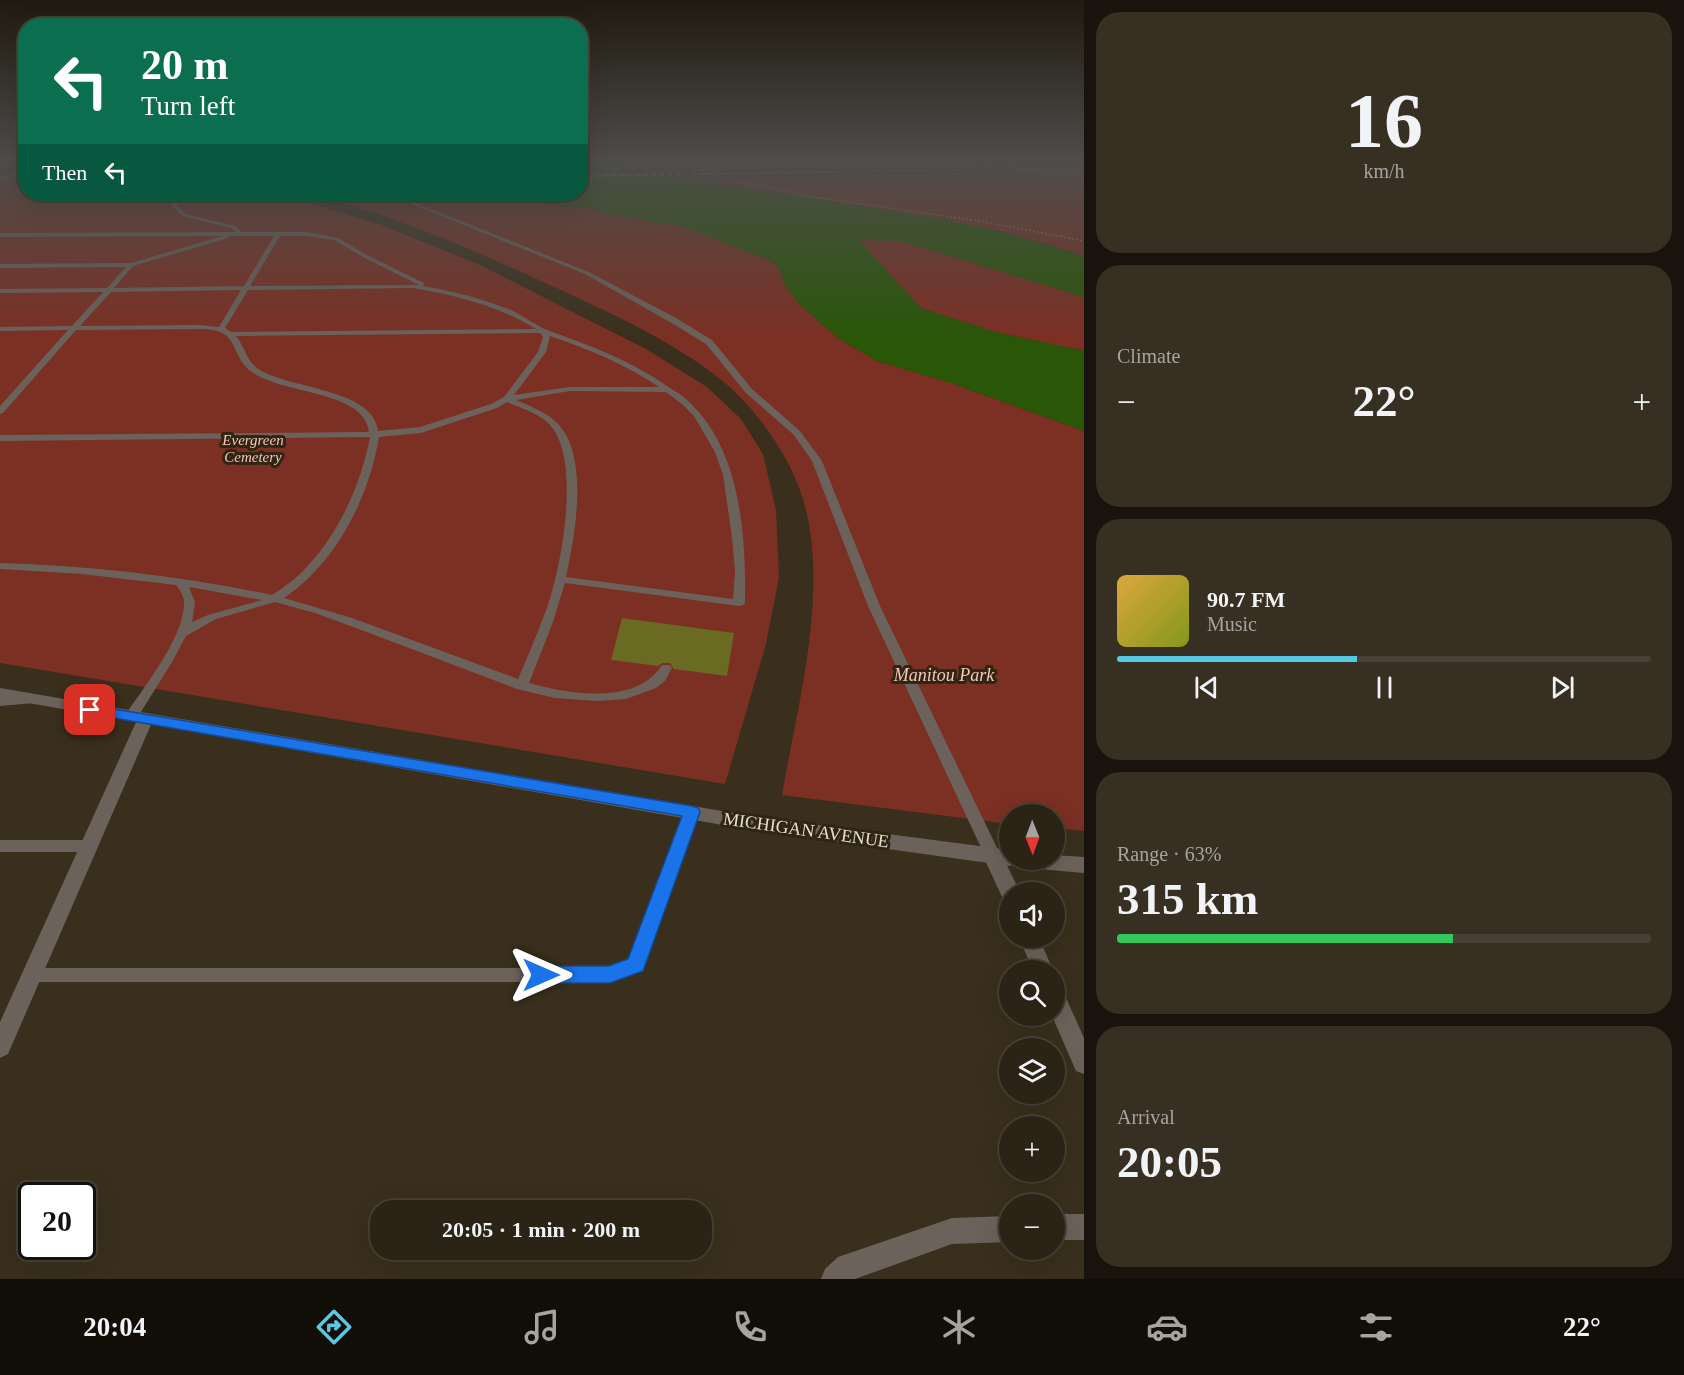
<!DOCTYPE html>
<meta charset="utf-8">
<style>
:root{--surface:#2b2315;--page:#372f22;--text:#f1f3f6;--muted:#a6a4a0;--line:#474034;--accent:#57c9e2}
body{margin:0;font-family:"Times New Roman",serif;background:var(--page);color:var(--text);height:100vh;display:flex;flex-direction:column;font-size:22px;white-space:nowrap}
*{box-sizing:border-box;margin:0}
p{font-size:20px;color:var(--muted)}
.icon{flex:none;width:33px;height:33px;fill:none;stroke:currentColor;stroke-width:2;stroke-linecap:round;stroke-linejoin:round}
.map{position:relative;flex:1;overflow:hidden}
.details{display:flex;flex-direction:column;gap:12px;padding:12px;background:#18130c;width:600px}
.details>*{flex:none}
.guide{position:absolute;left:18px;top:18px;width:570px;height:183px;border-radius:24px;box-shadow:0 6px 24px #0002,0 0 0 2px var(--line);background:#0b6e4f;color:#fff;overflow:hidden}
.needle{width:39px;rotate:179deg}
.fabs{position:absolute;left:999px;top:804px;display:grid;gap:12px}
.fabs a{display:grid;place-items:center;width:66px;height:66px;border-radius:50%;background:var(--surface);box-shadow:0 6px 24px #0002,0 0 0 2px var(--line);font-size:30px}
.speed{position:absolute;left:18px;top:1182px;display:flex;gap:12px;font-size:30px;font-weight:700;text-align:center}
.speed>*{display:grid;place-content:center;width:78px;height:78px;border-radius:50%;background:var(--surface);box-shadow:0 6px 24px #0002,0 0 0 2px var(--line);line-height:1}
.speed .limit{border:3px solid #111;border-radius:9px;background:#fff;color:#111}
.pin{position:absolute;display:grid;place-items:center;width:51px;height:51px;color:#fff;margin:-26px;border-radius:12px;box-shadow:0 3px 9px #0006}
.me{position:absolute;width:66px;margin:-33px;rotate:90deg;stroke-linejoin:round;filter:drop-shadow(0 0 4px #0008)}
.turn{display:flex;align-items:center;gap:21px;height:126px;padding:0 24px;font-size:27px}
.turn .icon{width:78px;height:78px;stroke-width:2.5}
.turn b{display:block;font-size:42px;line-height:51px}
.then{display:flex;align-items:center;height:57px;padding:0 24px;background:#0003;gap:12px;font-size:22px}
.big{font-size:45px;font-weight:700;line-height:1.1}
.details .widget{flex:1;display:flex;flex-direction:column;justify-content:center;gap:9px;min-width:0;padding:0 21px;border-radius:24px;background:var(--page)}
.details .dial{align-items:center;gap:0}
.dial b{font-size:78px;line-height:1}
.song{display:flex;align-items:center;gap:18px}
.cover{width:72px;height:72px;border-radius:9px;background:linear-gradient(135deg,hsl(40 70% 55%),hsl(70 70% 35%))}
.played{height:6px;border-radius:3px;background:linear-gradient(90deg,var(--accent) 45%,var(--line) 45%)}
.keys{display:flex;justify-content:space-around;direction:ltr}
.heat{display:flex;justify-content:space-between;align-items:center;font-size:33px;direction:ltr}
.charge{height:9px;border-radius:4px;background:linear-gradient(90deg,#34c759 63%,var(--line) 0)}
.trip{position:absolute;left:370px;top:1200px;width:342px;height:60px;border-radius:24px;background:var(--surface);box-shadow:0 6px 24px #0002,0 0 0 2px var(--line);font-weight:700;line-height:60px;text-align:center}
.tabs{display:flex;height:96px;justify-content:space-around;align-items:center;background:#110e08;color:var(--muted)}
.tabs .icon{width:42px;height:42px}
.tabs .current{color:var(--accent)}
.tabs b{font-size:27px;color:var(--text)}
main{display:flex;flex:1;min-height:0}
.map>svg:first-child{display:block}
.green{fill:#7c2f23}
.water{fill:#295607}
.building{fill:#6a6a23}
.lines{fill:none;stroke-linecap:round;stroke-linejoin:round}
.path{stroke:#7d7565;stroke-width:1.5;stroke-dasharray:2 2;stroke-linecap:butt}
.service{fill:#6c625c;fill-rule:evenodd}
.minor{fill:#6c625c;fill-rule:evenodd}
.tertiary{fill:#6c625c;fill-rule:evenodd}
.rail{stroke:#989182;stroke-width:2;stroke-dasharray:5 3;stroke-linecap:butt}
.route{fill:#1a73e8;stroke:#114b97;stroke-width:1.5}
.labels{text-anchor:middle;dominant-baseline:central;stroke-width:6;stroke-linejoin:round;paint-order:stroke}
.far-park-label{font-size:15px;font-style:italic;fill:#f7c6bd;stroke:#2f2512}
.park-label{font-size:18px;font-style:italic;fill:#f7c6bd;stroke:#2f2512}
.street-label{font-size:18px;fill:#e5dfd3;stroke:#2f2512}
</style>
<main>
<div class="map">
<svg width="1084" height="1279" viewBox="0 0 1084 1279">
<rect width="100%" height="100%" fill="#392f1c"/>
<!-- green -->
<g class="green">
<polygon points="0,161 25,161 26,194 280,194 381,225 480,265 646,349 707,387 741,419 763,454 776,510 779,577 766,644 725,784 0,663"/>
<polygon points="589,161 1084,161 1084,165 633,173 620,167"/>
<path d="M1084 170V256C1013 231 940 219 866 208 798 198 731 184 662 178Z"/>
<path d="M311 194H478L509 200 587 208 601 213 682 226 772 261 779 268 785 285 801 306 838 338 877 361 951 383 1084 431V831L1055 828 1054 814H1010L1009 824 782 795C798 704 830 588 803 499 789 454 753 403 715 375 665 337 608 312 552 286 473 250 395 215 311 194Z"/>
<polygon points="858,240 901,241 1084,297 1084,351 995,332 921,308"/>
</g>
<!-- water -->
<polygon class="water" points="581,161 607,164 633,173 737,186 930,217 1001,231 1084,256 1084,297 901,241 859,240 921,308 995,332 1084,351 1084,431 951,383 877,361 838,338 801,306 785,285 779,268 772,261 682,226 601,213 587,208 509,200 478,194 580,194"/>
<!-- building -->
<polygon class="building" points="622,618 734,633 727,676 674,669 670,663 662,663 658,666 611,660"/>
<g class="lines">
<!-- path -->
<g class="path">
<polyline points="665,161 698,166 984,162 1050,173 1084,190"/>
<path d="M692 166C724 184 764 184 799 195L980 221 1084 241"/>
<polyline points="1052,173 1084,174"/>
<polyline points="655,174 645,169 665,161"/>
</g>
<!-- service -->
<g class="service">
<polygon points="26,173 26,176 0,178 0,176"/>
<path d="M174 194H180L177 205 186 214 235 226 241 231 239 232H308L338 238 367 255 424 283 423 286C453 291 483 299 511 310 524 316 535 325 547 330 589 345 630 360 667 386 674 391 683 395 689 402 741 450 746 536 745 603L743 605 739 606 565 583 553 622 529 683C568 694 636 706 662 665H670L672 668 665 681 656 688 626 699 597 701 555 698 517 689 372 634 315 613 275 602 216 619 186 636 172 662 136 720H126L124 717C143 688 182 640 184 606 185 598 181 591 176 585L82 574 0 569V563C92 566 182 576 272 595 325 564 359 496 370 437L0 441V435L369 432C366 396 300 393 273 382 264 379 255 375 248 369 229 350 239 331 204 329L76 330 3 413 0 414V406L68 330 0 331V327L72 326 103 292 0 293V289L107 288 126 267 0 268V264L131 263 223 236 0 237V233L237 232 231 228 182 216 171 205ZM228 236H274L244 286 114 288 133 266 228 238ZM280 236H308L334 240 363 257 419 285 250 286ZM413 288C455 295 499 306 536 329L231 332 225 328 248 290ZM241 290 219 327 199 325 80 326 111 292ZM540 333 543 337 538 352 504 397 491 404 420 427 378 431C374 389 291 389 260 370 247 363 245 347 236 336ZM550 336C588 349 625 364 659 387H570L514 395 546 352ZM570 391 666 392 682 404 694 416 715 452 723 475 732 537 735 571 733 599 566 577C575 536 590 455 557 423 546 412 530 406 516 400ZM507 402C523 409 545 415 554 430 579 469 562 560 549 602 540 628 529 653 518 679L352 618 284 598C336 563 369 498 379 437L421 433 497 408ZM189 587 262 600 208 615 192 622 195 602Z"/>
<polygon points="387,194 393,194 589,272 676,318 712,340 752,389 800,431 822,461 880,606 1001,856 998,860 993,862 988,860 985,856 868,606 812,461 794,435 746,393 706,344 670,322 585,274"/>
<polygon points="692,807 697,808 699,812 644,965 642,970 610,982 32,982 26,980 23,975 26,970 32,968 610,968 629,960 685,812 687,808"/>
<polygon points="0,840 89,840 94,842 97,846 94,850 89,852 0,852"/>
</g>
<!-- minor -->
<g class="minor">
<polygon points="28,694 34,695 36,699 34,703 0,706 0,696"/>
<polygon points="145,714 151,716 153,720 8,1054 0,1058 0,1022 137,720 139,716"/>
<polygon points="993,849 1000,851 1020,892 1010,892 1010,901 1003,899 983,856 986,851"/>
<polygon points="1019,938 1039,938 1053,970 1033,970"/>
<polygon points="1054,986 1062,989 1084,1038 1084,1074 1076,1071 1052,1016 1054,1016"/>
<rect x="1054" y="1214" width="30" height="26"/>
<polygon points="1010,1216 1010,1242 952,1244 855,1279 821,1279 825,1269 838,1257 952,1218"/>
</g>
<!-- tertiary -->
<polygon class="tertiary" points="0,688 751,816 1010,850 1010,860 1054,860 1054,855 1084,857 1084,873 1028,868 1021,865 1018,860 1010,866 751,830 0,698"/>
<!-- rail -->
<polyline class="rail" points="580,176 1084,168"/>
</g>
<!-- sky -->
<linearGradient id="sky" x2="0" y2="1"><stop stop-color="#1f1a0f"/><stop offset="0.47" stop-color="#4e4d4b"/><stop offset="1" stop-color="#4e4d4b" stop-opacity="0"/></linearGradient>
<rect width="1084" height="340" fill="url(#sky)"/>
<!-- route -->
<polygon class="route" points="90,705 692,806 698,808 700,812 643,971 610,983 541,983 534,981 531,975 534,969 541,966 609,966 628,959 682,816 85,713 83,710"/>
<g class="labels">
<!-- far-park labels -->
<g class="far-park-label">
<text x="253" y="440">Evergreen<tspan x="253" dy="17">Cemetery</tspan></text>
</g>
<!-- park labels -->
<g class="park-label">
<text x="944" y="675">Manitou Park</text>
</g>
<!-- street labels -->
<g class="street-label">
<text transform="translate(806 830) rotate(8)">MICHIGAN AVENUE</text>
</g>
</g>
</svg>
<div class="fabs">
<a><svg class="needle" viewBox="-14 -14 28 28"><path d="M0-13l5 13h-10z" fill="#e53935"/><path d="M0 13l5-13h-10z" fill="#a6a4a0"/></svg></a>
<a><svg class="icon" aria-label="sound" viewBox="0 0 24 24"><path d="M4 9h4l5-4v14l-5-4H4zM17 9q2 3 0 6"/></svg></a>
<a><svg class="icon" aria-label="search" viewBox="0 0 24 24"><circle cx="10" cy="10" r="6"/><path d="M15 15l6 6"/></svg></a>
<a><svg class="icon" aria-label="layers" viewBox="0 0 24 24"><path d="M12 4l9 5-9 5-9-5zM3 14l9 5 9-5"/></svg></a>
<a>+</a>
<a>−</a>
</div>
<div class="speed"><div class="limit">20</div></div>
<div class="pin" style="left:90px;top:710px;background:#d93025"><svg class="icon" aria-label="arrive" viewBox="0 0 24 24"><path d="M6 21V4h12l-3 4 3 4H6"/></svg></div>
<svg class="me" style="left:541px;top:975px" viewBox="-20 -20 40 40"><path d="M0-17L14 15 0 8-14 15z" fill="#1a73e8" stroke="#fff" stroke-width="4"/></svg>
<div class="trip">20:05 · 1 min · 200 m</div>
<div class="guide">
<div class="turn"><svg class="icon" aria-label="left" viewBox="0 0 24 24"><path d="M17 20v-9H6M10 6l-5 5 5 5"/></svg><div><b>20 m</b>Turn left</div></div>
<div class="then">Then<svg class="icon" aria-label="left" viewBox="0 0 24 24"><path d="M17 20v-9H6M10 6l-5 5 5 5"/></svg></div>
</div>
</div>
<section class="details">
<div class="widget dial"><b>16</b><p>km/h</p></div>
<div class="widget"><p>Climate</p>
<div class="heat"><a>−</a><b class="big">22°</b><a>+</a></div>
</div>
<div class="widget">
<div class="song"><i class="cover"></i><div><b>90.7 FM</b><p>Music</p></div></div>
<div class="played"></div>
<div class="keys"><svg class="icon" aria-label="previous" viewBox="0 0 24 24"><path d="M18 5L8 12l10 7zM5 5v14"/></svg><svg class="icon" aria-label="pause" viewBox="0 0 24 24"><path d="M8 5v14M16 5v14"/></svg><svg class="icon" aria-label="next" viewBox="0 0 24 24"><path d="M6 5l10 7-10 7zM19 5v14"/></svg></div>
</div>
<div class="widget"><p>Range · 63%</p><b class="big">315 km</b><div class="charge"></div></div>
<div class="widget"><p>Arrival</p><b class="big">20:05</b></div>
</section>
</main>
<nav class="tabs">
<b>20:04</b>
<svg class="icon current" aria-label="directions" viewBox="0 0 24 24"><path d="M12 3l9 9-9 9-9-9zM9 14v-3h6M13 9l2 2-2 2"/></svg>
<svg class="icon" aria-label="music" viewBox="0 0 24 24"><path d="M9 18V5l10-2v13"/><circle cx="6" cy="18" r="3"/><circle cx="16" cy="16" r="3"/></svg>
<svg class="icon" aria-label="phone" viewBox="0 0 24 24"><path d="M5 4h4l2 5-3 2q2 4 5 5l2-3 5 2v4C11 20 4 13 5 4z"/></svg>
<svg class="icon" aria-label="climate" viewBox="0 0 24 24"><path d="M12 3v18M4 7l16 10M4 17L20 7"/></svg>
<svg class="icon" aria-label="car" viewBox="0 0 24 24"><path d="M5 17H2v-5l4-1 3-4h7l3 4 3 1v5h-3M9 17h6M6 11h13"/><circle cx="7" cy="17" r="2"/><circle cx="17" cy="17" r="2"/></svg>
<svg class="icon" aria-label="filters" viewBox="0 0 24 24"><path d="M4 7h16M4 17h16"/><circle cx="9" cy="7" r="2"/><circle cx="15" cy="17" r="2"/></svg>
<b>22°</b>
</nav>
